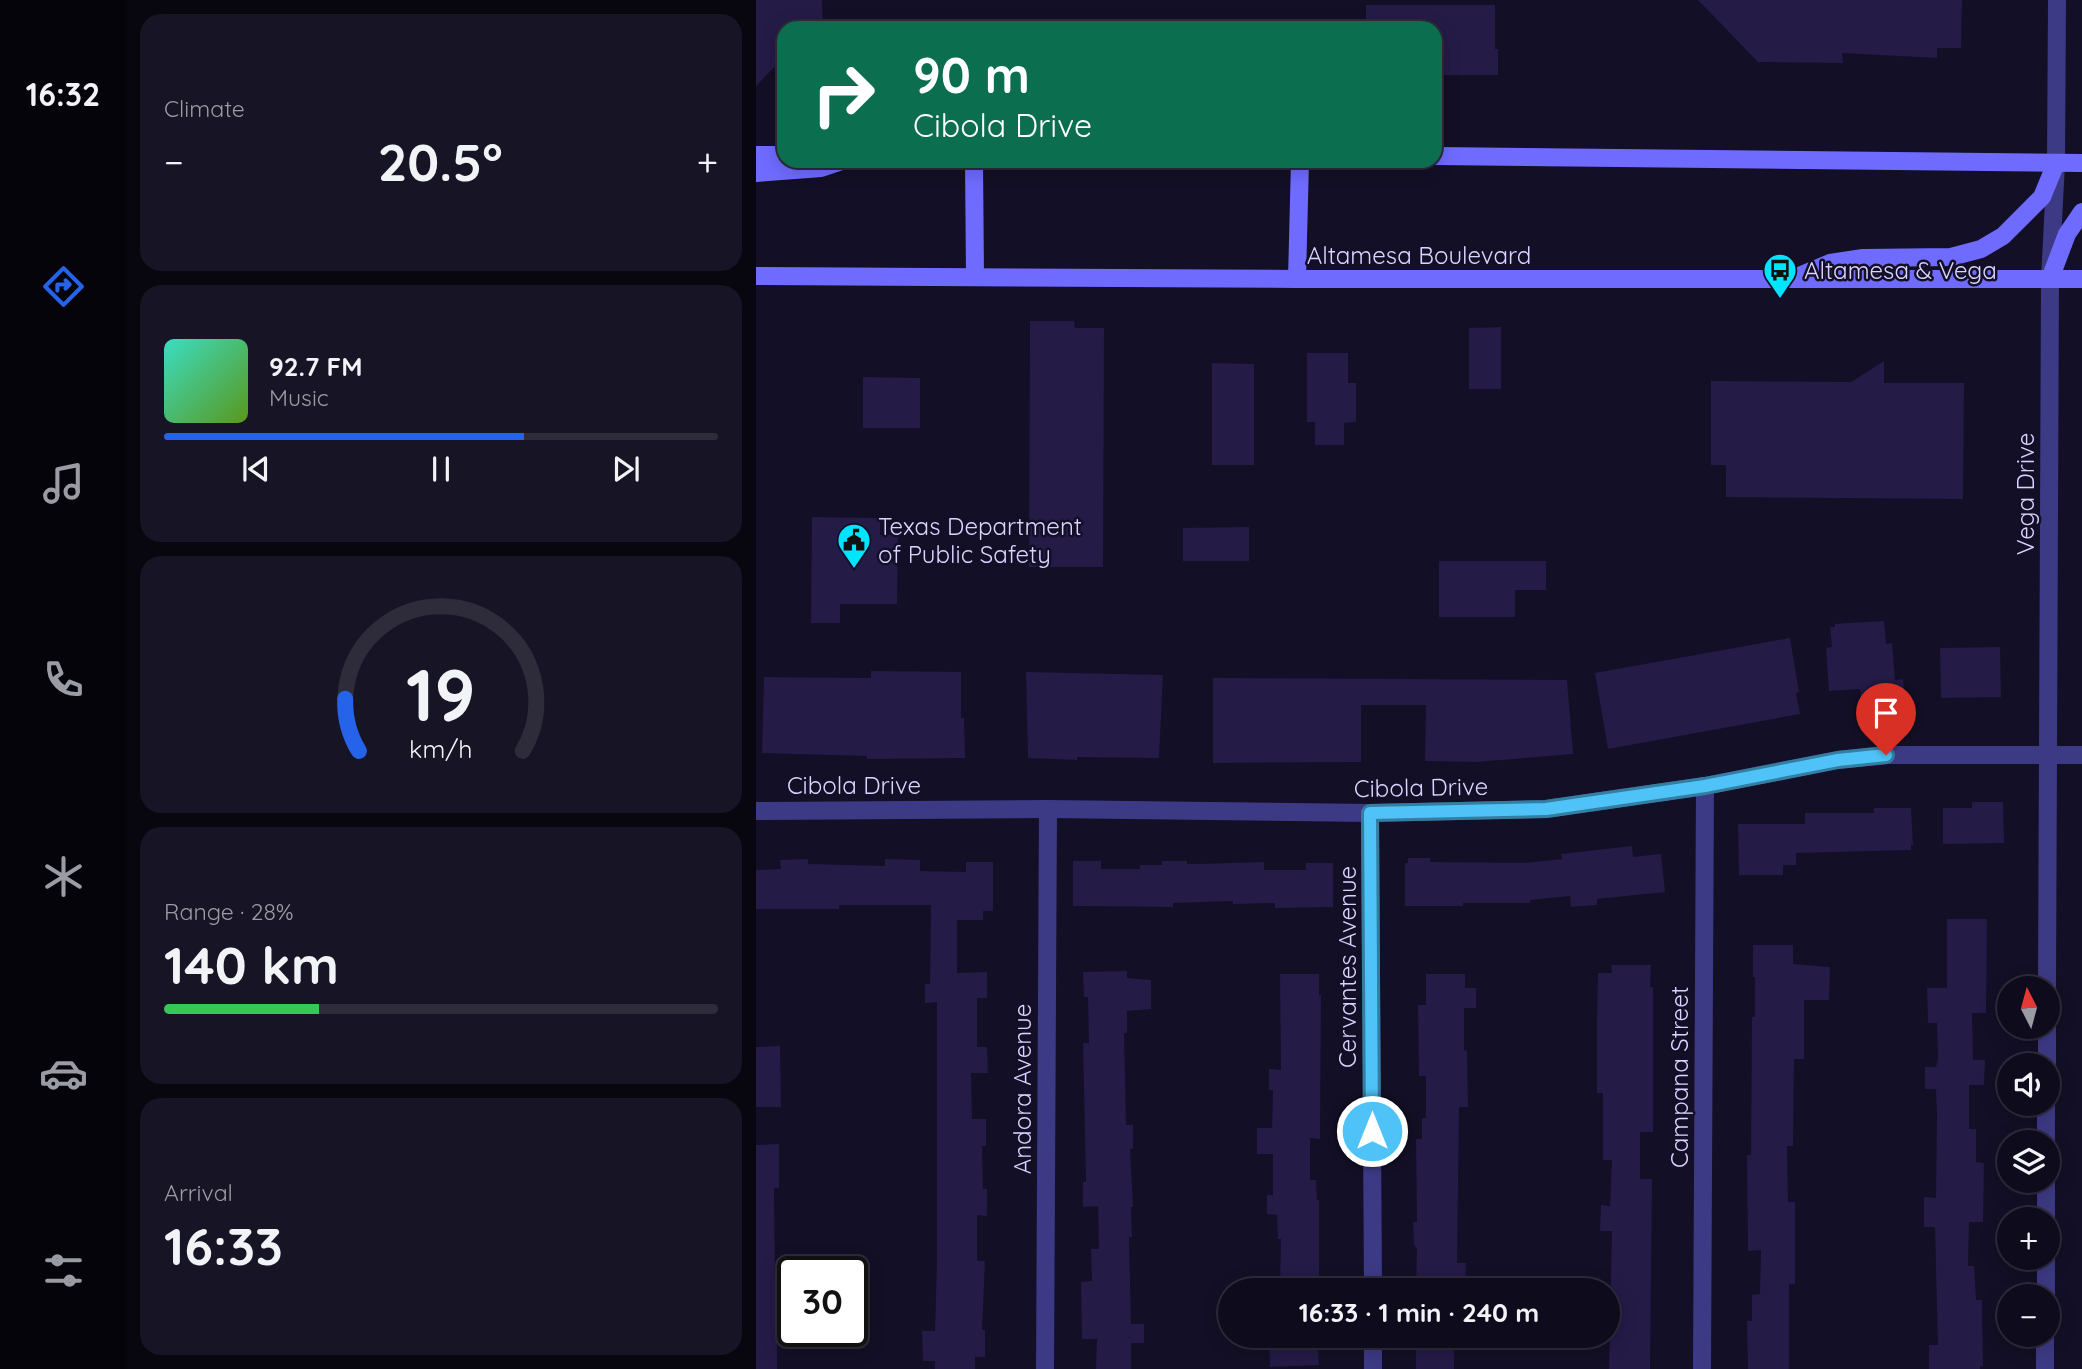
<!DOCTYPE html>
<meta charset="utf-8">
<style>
:root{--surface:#0e0b1c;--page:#171425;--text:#f1f3f6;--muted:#9b9ba3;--line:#2e2b3b;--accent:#2563eb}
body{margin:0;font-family:Quicksand,sans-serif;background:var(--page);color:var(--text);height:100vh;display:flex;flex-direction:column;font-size:26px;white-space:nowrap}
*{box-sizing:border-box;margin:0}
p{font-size:23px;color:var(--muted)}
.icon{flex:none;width:38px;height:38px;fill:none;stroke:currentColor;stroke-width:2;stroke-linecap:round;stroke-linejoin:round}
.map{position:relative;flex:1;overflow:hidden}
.drawer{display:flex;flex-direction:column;gap:14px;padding:14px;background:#08060f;width:630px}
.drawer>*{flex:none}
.banner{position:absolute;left:21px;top:21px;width:665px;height:147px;border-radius:21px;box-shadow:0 4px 18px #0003,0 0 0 2px var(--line);background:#0b6e4f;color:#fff;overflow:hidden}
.needle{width:46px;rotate:354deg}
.fabs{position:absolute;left:1241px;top:976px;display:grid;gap:14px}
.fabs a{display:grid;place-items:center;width:63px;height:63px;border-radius:50%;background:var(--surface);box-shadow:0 4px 18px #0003,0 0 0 2px var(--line);font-size:35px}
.speed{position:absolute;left:21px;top:1256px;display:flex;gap:14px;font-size:35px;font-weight:700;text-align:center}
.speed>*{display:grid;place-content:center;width:91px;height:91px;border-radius:50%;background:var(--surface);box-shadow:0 4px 18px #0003,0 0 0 2px var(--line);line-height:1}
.speed .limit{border:4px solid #111;border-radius:10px;background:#fff;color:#111}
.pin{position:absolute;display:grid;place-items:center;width:60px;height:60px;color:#fff;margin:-72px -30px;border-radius:50% 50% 50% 0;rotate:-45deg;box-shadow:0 0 7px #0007}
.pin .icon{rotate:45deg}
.me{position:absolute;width:77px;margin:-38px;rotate:0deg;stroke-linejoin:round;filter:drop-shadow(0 0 5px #0008)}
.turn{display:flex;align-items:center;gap:24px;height:147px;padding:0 21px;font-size:32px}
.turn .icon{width:91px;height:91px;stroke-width:2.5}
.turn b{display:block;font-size:49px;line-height:60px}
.big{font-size:52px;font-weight:700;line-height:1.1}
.drawer .widget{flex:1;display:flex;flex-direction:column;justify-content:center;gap:10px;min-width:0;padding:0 24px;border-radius:21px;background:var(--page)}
.drawer .dial{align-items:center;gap:0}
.dial svg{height:182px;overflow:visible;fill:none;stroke:var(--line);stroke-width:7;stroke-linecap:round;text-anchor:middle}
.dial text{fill:var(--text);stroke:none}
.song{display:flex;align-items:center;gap:21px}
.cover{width:84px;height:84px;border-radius:10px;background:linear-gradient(135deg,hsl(170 70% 55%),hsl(90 70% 35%))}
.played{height:7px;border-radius:4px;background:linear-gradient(90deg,var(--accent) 65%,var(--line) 65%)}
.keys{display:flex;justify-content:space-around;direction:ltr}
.heat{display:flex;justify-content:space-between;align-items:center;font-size:38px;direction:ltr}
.charge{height:10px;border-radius:5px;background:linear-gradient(90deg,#34c759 28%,var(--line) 0)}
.trip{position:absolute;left:462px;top:1278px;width:402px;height:70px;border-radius:35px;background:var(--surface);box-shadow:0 4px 18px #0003,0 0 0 2px var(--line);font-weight:700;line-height:70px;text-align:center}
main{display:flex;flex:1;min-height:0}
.dock{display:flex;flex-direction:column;width:126px;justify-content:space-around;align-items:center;background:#06040b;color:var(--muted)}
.dock .icon{width:49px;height:49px}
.dock .current{color:var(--accent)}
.dock b{font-size:32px;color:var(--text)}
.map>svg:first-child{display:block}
.building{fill:#241b47}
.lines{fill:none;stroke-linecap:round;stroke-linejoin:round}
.street{stroke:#3d3a85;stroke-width:18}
.secondary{stroke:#6f6bff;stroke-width:18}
.route-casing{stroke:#337fa1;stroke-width:18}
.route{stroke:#4fc3f7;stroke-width:12}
.labels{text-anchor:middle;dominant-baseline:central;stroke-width:5;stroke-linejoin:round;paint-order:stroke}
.street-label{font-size:24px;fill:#d9d4ff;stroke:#130f26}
.poi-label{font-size:24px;fill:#d9d4ff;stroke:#130f26;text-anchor:start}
</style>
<main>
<nav class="dock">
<b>16:32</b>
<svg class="icon current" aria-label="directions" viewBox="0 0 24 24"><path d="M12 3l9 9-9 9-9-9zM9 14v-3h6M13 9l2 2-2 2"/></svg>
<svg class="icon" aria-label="music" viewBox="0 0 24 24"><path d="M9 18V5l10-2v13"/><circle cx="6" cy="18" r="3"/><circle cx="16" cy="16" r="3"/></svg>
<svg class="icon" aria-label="phone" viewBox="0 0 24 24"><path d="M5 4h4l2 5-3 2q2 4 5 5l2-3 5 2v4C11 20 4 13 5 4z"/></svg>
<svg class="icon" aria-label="climate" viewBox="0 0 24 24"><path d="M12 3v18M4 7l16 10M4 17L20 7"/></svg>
<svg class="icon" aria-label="car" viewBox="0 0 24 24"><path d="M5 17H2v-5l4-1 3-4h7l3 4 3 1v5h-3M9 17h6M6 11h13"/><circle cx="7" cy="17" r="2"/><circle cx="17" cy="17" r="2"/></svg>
<svg class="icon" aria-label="filters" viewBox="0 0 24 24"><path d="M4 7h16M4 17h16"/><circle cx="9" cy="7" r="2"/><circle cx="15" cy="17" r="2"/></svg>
</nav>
<section class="drawer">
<div class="widget"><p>Climate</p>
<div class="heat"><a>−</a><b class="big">20.5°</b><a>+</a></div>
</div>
<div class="widget">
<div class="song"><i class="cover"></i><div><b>92.7 FM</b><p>Music</p></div></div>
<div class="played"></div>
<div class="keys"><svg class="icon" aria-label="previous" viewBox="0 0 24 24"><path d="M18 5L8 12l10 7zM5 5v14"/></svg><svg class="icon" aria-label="pause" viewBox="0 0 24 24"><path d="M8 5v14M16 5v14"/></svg><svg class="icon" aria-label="next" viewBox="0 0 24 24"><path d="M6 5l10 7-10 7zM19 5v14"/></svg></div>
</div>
<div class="widget dial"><svg viewBox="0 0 100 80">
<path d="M14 69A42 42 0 1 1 86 69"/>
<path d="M14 69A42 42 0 0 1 8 46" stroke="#2563eb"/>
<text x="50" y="56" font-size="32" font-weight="700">19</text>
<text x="50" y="72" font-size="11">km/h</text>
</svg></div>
<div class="widget"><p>Range · 28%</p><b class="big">140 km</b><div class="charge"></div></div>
<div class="widget"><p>Arrival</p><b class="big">16:33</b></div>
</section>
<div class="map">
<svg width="1326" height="1369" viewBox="0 0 1326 1369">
<rect width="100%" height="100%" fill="#130f26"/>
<!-- building -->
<g class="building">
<polygon points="0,0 66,0 67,28 28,28 28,57 0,86"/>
<polygon points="942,0 1206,0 1205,48 1181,48 1181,58 1086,53 1087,63 1002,62"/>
<polygon points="610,5 739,5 739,49 742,49 742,75 679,75 679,28 610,28"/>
<polygon points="274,321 318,321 319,328 348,328 347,567 273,567"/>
<polygon points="745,327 745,389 713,389 713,328"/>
<polygon points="551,353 592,353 592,383 600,383 600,422 588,423 588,445 559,445 559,422 551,422"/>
<polygon points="1128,361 1128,383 1208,383 1207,499 970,497 970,465 955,465 955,381 1095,382"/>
<polygon points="456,363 498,364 498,465 456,465"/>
<polygon points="107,377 164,378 164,428 107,428"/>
<polygon points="56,517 124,518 124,535 142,535 141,604 84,604 84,623 55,623"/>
<polygon points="493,527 493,561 427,561 427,528"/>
<polygon points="683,561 790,561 790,590 759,590 759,617 683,617"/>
<polygon points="1128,621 1130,644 1136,643 1139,680 1147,679 1149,702 1105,705 1104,689 1073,691 1070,648 1076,647 1074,627 1079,627 1079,624"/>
<polygon points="1034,638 1043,692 1040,693 1044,714 852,749 839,673"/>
<polygon points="1244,647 1245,697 1185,698 1184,648"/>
<polygon points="115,671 205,672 205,718 208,718 209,758 111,759 111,756 6,753 8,677 115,678"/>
<polygon points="270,672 407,675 403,758 321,757 321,760 272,758"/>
<polygon points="457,678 811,680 817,754 720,762 669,761 670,705 605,705 605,762 457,763"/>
<polygon points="1216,802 1247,802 1248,843 1187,844 1187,808 1216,808"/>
<polygon points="1118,808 1155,808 1157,845 1155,845 1155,850 1040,853 1040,865 1027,865 1027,875 983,875 982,824 1049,824 1049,813 1118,813"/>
<polygon points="876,846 877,857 905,854 909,892 841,899 841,905 815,907 814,896 774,900 774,903 707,903 707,906 649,906 649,863 652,863 652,858 675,858 674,862 767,863 806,859 805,854"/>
<polygon points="52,859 52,864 129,866 129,859 164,860 164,871 210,872 210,862 237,862 237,911 227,911 227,920 201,920 201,973 231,972 231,998 221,998 221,1047 231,1047 232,1073 215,1073 216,1119 230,1119 230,1146 226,1146 227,1189 231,1189 231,1216 221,1215 221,1261 229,1261 226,1330 229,1330 229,1357 219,1357 219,1369 179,1369 179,1361 167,1361 166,1331 179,1331 181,1259 181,1002 169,1003 169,984 174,984 175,905 83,905 83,909 0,909 0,870 25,869 24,860"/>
<polygon points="317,861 345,861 345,869 384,869 384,865 406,865 406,861 431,861 431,864 442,864 508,862 508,870 550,870 550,863 577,863 577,907 519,908 519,903 477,904 477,901 417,903 417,907 317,906"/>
<polygon points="1191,919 1231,919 1230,1013 1216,1013 1217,1060 1229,1060 1228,1085 1213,1085 1213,1129 1220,1129 1220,1162 1228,1163 1227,1222 1213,1222 1212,1266 1218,1266 1220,1300 1226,1300 1227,1366 1224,1366 1224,1369 1173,1369 1173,1345 1182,1345 1179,1227 1168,1227 1168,1197 1180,1198 1181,1115 1180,1089 1169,1089 1169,1067 1180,1067 1182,1059 1181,1023 1172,1023 1171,988 1191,988"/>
<polygon points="997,945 1037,945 1037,964 1074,967 1073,1000 1048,1000 1048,1059 1038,1059 1037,1146 1031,1146 1032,1202 1039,1202 1039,1284 1033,1284 1033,1369 992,1369 991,1321 996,1321 996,1295 1004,1294 1005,1250 992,1251 991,1155 995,1155 996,1017 999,1017 999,977 997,977"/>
<polygon points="855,965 895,965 894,987 897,987 897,1132 884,1132 884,1179 896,1179 894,1369 853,1369 856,1231 844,1231 845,1205 854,1206 856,1160 847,1160 847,1093 841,1093 841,1020 842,973 856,973"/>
<polygon points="371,971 371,978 395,980 395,1009 371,1011 371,1033 368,1033 370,1125 377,1125 377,1149 374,1149 377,1207 375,1207 376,1237 373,1237 375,1324 388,1324 388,1343 375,1343 375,1369 340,1369 341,1339 326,1339 325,1282 336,1281 335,1249 343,1249 342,1206 327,1207 327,1182 330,1182 327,1043 333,1043 332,997 328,997 327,972"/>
<polygon points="524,974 563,974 563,995 565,995 564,1139 554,1138 554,1180 560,1180 561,1200 563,1200 563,1290 524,1290 525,1239 522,1239 521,1215 511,1214 511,1195 517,1195 517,1154 501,1154 501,1128 516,1128 517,1090 513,1090 513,1069 525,1070"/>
<polygon points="670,974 709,974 709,988 720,988 720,1008 708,1008 708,1051 711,1050 712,1107 703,1107 701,1263 710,1263 709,1290 672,1290 672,1286 660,1286 661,1249 658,1244 657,1222 661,1222 660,1139 666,1139 666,1118 670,1118 670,1076 663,1076 662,1005 670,1005"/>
<polygon points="24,1046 25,1107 0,1107 0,1047"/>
<polygon points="23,1144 23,1188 18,1188 19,1283 30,1283 31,1342 21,1342 21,1369 0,1369 0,1145"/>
<polygon points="521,1335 561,1335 563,1365 514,1367 513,1337"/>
<rect x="660" y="1335" width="38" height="34"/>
</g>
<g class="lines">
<!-- street -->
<g class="street">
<polyline points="0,811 292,809 614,813 790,809 949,786 1081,760 1131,755 1326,755"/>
<polyline points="614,813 617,1290"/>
<polyline points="1291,989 1294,279 1300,163 1301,0"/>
<polyline points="1291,1066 1291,1027"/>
<polyline points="1290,1143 1290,1104"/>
<polyline points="1290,1220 1290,1181"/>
<polyline points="1290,1297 1290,1258"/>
<polyline points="617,1335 617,1369"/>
<polyline points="289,1369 292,809"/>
<polyline points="946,1369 949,786"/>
<polyline points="1289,1369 1289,1335"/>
</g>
<!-- secondary -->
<g class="secondary">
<polyline points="0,155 28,155"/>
<polyline points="679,156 1326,163"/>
<polyline points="218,161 219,277"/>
<polyline points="0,173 65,168 86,161"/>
<polyline points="0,276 541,279 1326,279"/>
<polyline points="1043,276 1074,263 1107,258 1195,257 1225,249 1247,236 1286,197 1300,163"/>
<polyline points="541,279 544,161"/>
<polyline points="1294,279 1311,234 1326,212"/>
</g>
</g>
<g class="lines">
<defs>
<polyline id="route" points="616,1131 614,813 790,809 949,786 1082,760 1130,755"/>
</defs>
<!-- route casing -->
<use href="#route" class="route-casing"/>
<!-- route -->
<use href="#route" class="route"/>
</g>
<!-- icons -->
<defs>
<symbol id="bus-pin" viewBox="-11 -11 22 30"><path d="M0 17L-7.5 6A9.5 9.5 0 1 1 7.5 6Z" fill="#00e5ff" stroke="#130f26"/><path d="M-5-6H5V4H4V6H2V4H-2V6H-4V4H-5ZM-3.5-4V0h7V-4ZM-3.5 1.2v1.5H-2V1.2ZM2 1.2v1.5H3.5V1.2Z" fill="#111"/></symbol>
<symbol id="civic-pin" viewBox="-11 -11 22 30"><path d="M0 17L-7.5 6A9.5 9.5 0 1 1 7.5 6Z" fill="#00e5ff" stroke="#130f26"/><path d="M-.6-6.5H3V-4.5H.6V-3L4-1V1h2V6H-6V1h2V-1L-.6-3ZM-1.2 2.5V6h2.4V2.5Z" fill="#111"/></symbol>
</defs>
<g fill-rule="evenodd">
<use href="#bus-pin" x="1005" y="251" width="38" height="52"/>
<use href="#civic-pin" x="79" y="521" width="38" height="52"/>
</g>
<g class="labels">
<!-- street labels -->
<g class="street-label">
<text x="663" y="255">Altamesa Boulevard</text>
<text transform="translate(1269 494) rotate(-90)">Vega Drive</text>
<text x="98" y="785">Cibola Drive</text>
<text transform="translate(665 787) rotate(-1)">Cibola Drive</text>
<text transform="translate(591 967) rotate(-90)">Cervantes Avenue</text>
<text transform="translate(923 1077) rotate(-90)">Campana Street</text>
<text transform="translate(266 1089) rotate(-90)">Andora Avenue</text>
</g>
<!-- poi labels -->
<g class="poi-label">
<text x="1048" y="270">Altamesa &amp; Vega</text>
<text x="122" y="526">Texas Department<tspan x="122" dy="28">of Public Safety</tspan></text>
</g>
</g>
</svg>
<div class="fabs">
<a><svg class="needle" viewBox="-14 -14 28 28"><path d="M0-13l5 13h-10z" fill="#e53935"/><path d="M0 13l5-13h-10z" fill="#9b9ba3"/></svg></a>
<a><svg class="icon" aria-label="sound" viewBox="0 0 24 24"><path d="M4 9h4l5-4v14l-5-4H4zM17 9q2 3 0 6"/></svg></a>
<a><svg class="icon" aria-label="layers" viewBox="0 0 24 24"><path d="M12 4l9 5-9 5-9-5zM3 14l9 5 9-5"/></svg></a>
<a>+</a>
<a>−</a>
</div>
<div class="speed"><div class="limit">30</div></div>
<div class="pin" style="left:1130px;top:755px;background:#d93025"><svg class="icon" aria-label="arrive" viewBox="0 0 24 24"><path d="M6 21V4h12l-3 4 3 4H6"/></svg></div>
<svg class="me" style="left:616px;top:1131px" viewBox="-20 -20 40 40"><circle r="17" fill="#4fc3f7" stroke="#fff" stroke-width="3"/><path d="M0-11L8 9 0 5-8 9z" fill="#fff"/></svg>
<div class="trip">16:33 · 1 min · 240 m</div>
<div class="banner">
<div class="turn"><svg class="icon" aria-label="right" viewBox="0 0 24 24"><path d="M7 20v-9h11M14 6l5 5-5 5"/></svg><div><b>90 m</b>Cibola Drive</div></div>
</div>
</div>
</main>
